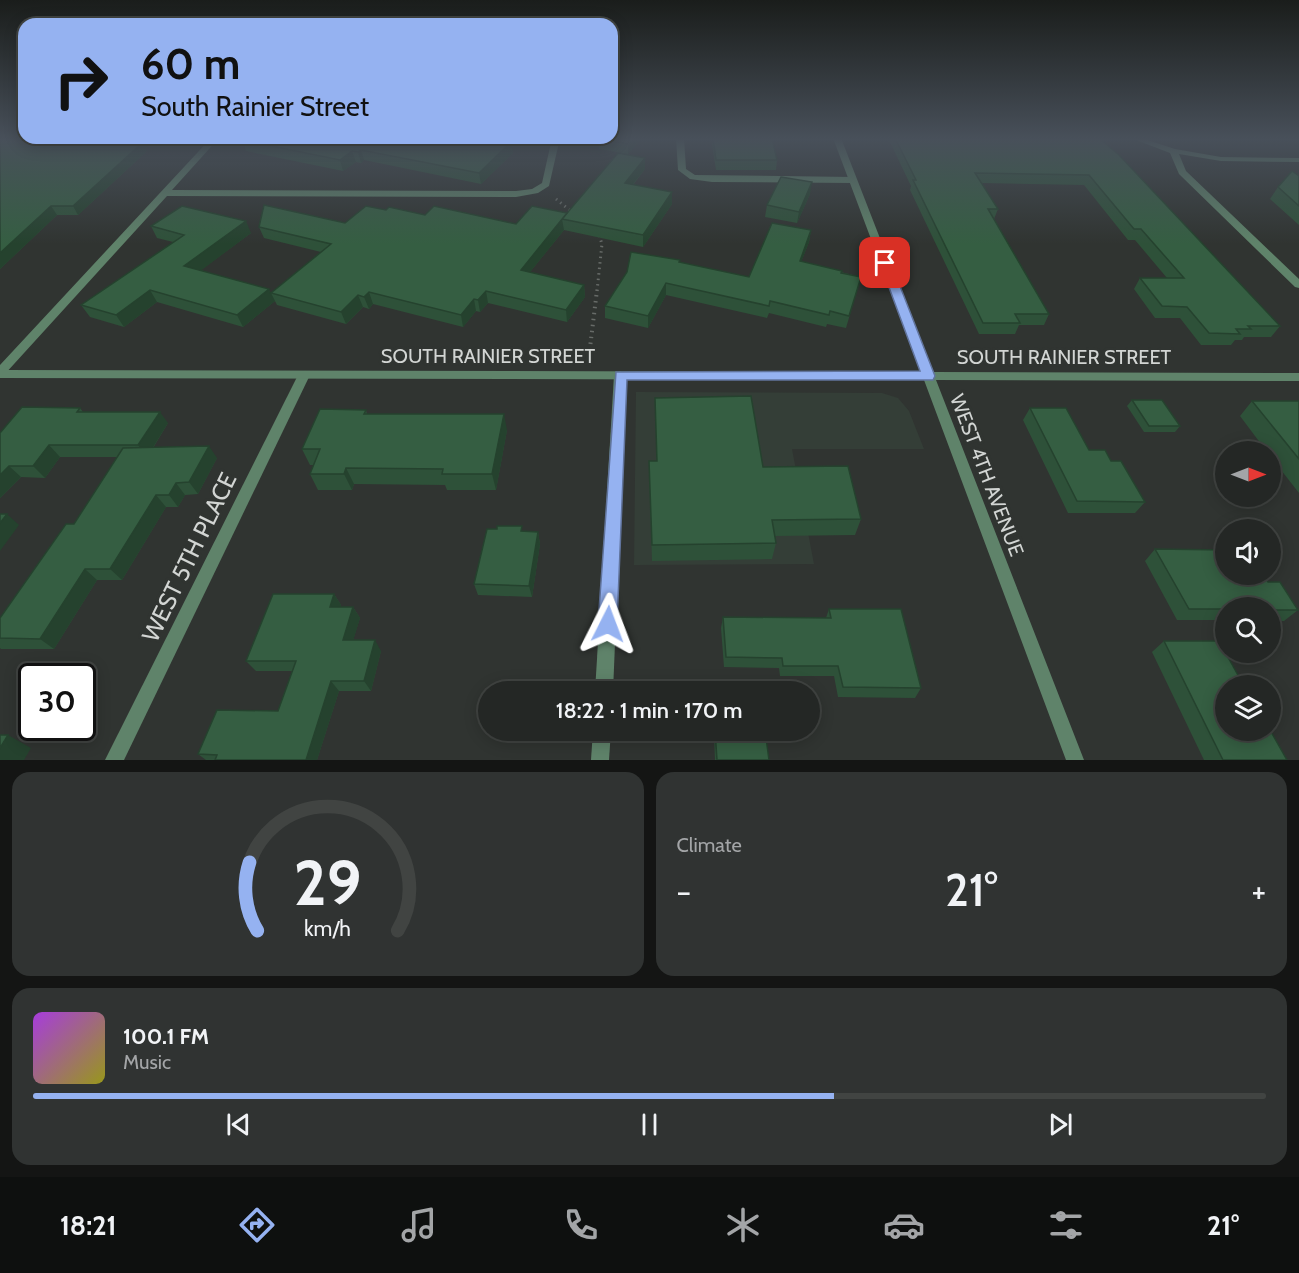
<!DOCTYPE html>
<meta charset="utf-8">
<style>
:root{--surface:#242725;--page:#303332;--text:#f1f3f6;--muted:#a3a5a7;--line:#414442;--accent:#95b2f1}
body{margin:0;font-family:Cabin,sans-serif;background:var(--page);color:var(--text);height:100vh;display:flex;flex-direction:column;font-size:22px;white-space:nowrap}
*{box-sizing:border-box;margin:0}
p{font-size:20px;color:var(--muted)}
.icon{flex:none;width:33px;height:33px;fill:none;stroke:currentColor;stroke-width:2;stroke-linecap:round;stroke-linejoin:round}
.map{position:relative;height:760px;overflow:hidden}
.details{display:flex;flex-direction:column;gap:12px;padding:12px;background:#141514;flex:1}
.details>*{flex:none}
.hud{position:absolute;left:18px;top:18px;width:600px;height:126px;border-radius:18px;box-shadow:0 3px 15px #0003,0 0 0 2px var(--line);background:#95b2f1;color:#111;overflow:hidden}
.needle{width:39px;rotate:90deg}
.controls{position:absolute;left:1215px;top:441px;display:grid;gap:12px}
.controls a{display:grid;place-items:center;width:66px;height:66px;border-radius:50%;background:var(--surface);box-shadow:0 3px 15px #0003,0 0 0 2px var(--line);font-size:30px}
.speed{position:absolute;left:18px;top:663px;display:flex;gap:12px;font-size:30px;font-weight:700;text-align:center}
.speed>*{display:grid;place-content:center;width:78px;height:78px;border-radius:50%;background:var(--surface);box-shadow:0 3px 15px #0003,0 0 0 2px var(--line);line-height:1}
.speed .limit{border:3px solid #111;border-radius:9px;background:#fff;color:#111}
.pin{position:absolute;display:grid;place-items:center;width:51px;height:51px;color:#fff;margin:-26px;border-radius:12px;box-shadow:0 3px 9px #0006}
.me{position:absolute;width:66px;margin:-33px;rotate:3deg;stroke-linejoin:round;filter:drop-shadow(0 0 4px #0008)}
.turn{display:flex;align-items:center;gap:21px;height:126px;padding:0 24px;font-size:27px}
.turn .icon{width:78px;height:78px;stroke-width:2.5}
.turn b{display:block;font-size:42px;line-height:51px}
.big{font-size:45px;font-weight:600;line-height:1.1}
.details .card{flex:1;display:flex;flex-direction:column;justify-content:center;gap:9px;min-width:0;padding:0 21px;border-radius:18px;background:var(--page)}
.details .dial{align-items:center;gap:0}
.dial svg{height:156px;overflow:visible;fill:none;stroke:var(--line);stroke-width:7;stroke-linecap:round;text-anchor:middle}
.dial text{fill:var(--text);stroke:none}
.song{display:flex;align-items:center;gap:18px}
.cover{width:72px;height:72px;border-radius:9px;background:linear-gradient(135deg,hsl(280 70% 55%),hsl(60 70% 35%))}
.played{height:6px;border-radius:3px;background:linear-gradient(90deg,var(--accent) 65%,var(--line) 65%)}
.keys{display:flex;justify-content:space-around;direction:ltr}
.heat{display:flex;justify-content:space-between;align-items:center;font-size:33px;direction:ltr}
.details .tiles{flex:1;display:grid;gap:12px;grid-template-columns:1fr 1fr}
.card:last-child{grid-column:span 2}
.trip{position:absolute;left:478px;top:681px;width:342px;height:60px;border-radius:30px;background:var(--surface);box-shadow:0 3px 15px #0003,0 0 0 2px var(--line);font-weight:600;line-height:60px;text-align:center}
.tab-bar{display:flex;height:96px;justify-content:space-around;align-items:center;background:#0e100f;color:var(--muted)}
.tab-bar .icon{width:42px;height:42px}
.tab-bar .active{color:var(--accent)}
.tab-bar b{font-size:27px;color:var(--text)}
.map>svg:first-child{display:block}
.built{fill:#343e37}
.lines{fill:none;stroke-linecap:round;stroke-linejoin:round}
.path-far1{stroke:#676b68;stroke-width:3;stroke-dasharray:1.5 4;stroke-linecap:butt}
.path{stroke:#676b68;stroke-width:4;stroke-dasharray:1.5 4.5;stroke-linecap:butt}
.service{fill:#5f836a;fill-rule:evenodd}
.minor{fill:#5f836a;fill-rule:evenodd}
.tertiary{fill:#5f836a;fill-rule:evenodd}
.wall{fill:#2e5139}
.shaded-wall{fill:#25422e}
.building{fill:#355e42;stroke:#25422e;stroke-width:1.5}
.route{fill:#95b2f1;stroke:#61749d;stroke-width:1.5}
.labels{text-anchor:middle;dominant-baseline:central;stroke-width:6;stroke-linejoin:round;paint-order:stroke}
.street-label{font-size:20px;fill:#d2d5d3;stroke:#303431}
.near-street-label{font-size:24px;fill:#d2d5d3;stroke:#303431}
</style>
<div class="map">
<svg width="1299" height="760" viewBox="0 0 1299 760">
<rect width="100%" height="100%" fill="#303431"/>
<!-- built -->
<polygon class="built" points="636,392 882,393 898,398 909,411 924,449 792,449 814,564 634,565"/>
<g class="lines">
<!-- path-far1 -->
<g class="path-far1">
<polyline points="556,199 573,213"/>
<polyline points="597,291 602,244 599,235"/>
</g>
<!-- path -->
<polyline class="path" points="589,356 597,290"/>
<!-- service -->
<polygon class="service" points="676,138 684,138 686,169 695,175 853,177 857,180 853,183 712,182 690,179 678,170"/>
<!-- minor -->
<g class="minor">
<polygon points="211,138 219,138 172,190 516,191 532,189 542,183 552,138 560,138 549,186 538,193 516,197 167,196 4,375 0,376 0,365"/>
<polygon points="1131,138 1141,138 1175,149 1221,157 1299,158 1299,162 1221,161 1179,154 1186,171 1299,279 1299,288 1295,287 1179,174 1170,153"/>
<polygon points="304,371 310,375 124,760 105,760 298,375"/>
<polygon points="620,371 626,375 613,692 595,692 614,375"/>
<polygon points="593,730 611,730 609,760 591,760"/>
</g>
<!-- tertiary -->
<polygon class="tertiary" points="833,138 841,138 932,372 1299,373 1299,381 936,380 1084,760 1066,760 924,380 0,378 0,370 921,372"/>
</g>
<!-- wall -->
<g class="wall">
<polygon points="0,138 157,138 145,149 147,151 78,215 57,215 0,269"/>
<polygon points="496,138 497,140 511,142 513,153 481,184 364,160 361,163 356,162 343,171 246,151 242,140"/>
<polygon points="598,138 642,138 628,154 599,149"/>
<polygon points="713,138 772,138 777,160 776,170 716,170 712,144"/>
<polygon points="888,138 1099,138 1280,326 1271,337 1244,337 1242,340 1235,340 1231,345 1201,345 1180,318 1155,318 1134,289 1140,278 1167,278 1135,240 1128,240 1084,185 982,183 998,209 994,219 1049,314 1044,325 1019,325 1015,334 979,334 910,190 911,186"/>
<polygon points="645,169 633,185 672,204 643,247 564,230 530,272 584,285 585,297 567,322 488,303 480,312 476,311 463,327 373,304 369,309 363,307 346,324 277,305 275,301 243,327 157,302 124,327 90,317 81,305 173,242 157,238 151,226 251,233 201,270 271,293 321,252 264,238 259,227 345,223 386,210 516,224 567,213"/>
<polygon points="1299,176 1299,225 1270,199 1278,187"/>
<polygon points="810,194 797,223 765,217 767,205"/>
<polygon points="811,230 809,242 801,262 861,277 846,328 827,324 826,327 769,313 767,318 666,295 648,328 605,318 605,306 680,262 749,277"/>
<polygon points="655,398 763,467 861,519 855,535 775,536 776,543 772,559 652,561 649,461 657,461"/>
<polygon points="1132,400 1180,426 1175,432 1144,432 1127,406"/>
<polygon points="1252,401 1299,401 1299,493 1270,456 1270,452 1267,452 1240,416"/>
<polygon points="80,408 83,412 168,423 153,448 217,458 198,494 185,495 178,507 166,507 122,580 97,580 54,649 1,649 0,648 0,618 74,524 118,457 60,457 45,478 21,477 0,498 0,433"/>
<polygon points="1030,408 1089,450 1111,461 1145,502 1135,513 1068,513 1023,420"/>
<polygon points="366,410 367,414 507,430 496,490 447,490 445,485 354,484 352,490 318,490 310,474 314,465 310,465 302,449"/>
<polygon points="523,531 538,532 540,544 532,597 478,595 474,584"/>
<polygon points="1155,549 1268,582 1298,610 1284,621 1270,621 1270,608 1226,608 1226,620 1177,620 1145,561"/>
<polygon points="334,594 341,605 340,607 353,607 360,618 353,640 381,651 371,691 339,691 317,760 206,760 198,754 278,711 292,671 256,671 246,661"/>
<polygon points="829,609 921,688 915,698 838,697 834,676 780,676 779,668 724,667 721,628 723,617 826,618"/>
<polygon points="1164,641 1287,760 1204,760 1152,652"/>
<polygon points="715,730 765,730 769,760 715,760 714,736"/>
</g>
<!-- shaded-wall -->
<g class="shaded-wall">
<polygon points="144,138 157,138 145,149 147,151 78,215 73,206"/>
<polygon points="633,138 642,138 628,154 628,144"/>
<polygon points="511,142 513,153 481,184 479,173"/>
<polygon points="361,150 364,160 361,163 358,152"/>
<polygon points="352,151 356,162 343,171 340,160"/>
<polygon points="645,158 645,169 625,194 625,183"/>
<polygon points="812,182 810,194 797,223 799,212"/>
<polygon points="672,192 672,204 643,247 643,235"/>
<polygon points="51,206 57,215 0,269 0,253"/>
<polygon points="562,219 564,230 522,282 521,270"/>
<polygon points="246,221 251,233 191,278 184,266"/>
<polygon points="811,230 809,242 797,273 800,261"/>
<polygon points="666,283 666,295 648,328 648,316"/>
<polygon points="584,285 585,297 567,322 566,310"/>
<polygon points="269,289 275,301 243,327 237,315"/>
<polygon points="150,290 157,302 124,327 116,315"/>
<polygon points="486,291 488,303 480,312 478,300"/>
<polygon points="369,292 373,304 369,309 364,297"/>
<polygon points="358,295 363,307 346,324 341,312"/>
<polygon points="474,299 476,311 463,327 461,315"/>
<polygon points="160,412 168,423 147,457 138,445"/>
<polygon points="504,414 507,430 496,490 492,474"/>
<polygon points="49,445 60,457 45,478 33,466"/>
<polygon points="209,446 217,458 198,494 189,482"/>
<polygon points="9,466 21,477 0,498 0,475"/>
<polygon points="346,468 354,484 352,490 344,474"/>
<polygon points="176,483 185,495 178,507 169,495"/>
<polygon points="156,495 166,507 122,580 110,569"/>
<polygon points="7,514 19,525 0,551 0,523"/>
<polygon points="538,532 540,544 532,597 529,586"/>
<polygon points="85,569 97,580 54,649 40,639"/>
<polygon points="334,594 341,605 337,618 330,607"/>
<polygon points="353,607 360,618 350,651 343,640"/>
<polygon points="375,640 381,651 371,691 364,681"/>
<polygon points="331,681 339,691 317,760 306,760"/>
<polygon points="8,735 31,748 24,760 0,760 0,748"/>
</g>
<!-- building -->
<g class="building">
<polygon points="0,138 144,138 139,143 142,143 73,206 51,206 0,253"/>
<polygon points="245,138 494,138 493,139 511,142 479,173 361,150 358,152 352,151 340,160 242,140"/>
<polygon points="598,138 633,138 628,144"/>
<polygon points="713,138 772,138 777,160 716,160"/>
<polygon points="895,138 1099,138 1119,155 1280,326 1248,326 1251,329 1236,329 1240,334 1209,333 1187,307 1162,306 1140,278 1184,278 1141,229 1134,229 1089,175 975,173 998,209 988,209 1049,314 1015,314 1020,323 983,323 913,180 916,180"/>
<polygon points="618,153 645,158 625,183 672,192 643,235 562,219"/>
<polygon points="1292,171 1299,176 1299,206 1278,187"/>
<polygon points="781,177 812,182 799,212 767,205"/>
<polygon points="264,205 345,223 366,206 386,210 389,207 425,215 434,206 516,224 532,206 567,213 521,270 584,285 566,310 486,291 478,300 474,299 461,315 369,292 364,297 358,295 341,312 271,293 331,244 259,227"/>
<polygon points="182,206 246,221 184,266 269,289 237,315 150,290 116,315 81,305 184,235 151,226"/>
<polygon points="772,223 811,230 800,261 842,271 841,273 861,277 849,316 830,311 829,315 770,301 769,306 666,283 648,316 605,306 627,272 631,252 680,260 679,262 749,277"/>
<polygon points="751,396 763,467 848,466 861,519 772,520 776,543 652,545 649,461 657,461 655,398"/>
<polygon points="1132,400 1162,400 1180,426 1149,426"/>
<polygon points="1252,401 1299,401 1299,459"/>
<polygon points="22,407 80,408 77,412 160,412 138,445 49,445 33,466 9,466 0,475 0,433"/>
<polygon points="1030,408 1066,408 1089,450 1105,450 1111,461 1121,461 1145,502 1077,501"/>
<polygon points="320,409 366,410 364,414 504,414 492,474 442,474 443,469 346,468 344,474 310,474 320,449 302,449"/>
<polygon points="209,446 189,482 176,483 169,495 156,495 110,569 85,569 40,639 0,638 0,618 66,524 74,524 123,448"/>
<polygon points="0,514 7,514 0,523"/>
<polygon points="497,526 522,526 521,531 538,532 529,586 474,584 487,529 497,529"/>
<polygon points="1155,549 1226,550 1226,574 1263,574 1268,582 1280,582 1298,610 1270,610 1270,608 1226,608 1226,609 1189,609"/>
<polygon points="273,594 334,594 330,607 353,607 343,640 375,640 364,681 331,681 306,760 215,760 217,755 198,754 217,710 278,711 296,661 246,661"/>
<polygon points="829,609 901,609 921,688 843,687 838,666 783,666 782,658 726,657 723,617 831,618"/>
<polygon points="1164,641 1219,641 1244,686 1226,686 1226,730 1270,730 1287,760 1223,760"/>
<polygon points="715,730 765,730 769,760 717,760"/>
<polygon points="0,735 8,735 0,748"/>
</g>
<!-- sky -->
<linearGradient id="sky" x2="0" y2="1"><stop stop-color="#1a1d1b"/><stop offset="0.57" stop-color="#48505a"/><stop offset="1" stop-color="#48505a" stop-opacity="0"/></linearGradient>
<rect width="1299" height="244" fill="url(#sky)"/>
<!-- route -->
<polygon class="route" points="885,260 891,263 935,376 933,380 627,380 617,624 614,630 608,633 601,630 598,624 616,372 920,371 880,263"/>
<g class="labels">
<!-- street labels -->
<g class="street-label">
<text x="488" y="356">SOUTH RAINIER STREET</text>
<text x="1064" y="357">SOUTH RAINIER STREET</text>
<text transform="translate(987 475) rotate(69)">WEST 4TH AVENUE</text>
</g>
<!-- near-street labels -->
<g class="near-street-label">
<text transform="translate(189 557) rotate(-64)">WEST 5TH PLACE</text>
</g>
</g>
</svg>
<div class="controls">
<a><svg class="needle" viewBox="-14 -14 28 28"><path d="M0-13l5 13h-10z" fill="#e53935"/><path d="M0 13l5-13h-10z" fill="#a3a5a7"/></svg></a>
<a><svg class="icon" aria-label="sound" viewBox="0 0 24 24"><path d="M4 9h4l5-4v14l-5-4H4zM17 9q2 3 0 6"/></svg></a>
<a><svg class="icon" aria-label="search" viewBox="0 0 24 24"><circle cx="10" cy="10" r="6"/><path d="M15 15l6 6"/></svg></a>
<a><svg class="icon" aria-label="layers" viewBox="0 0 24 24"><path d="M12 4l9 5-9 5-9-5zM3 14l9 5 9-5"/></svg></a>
</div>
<div class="speed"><div class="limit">30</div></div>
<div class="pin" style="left:885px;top:263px;background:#d93025"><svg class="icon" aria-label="arrive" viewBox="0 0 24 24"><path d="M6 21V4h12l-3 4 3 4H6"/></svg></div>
<svg class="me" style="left:608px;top:624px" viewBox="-20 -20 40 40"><path d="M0-17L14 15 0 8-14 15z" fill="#95b2f1" stroke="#fff" stroke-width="4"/></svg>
<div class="trip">18:22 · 1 min · 170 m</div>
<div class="hud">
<div class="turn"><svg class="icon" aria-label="right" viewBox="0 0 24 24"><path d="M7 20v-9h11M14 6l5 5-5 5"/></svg><div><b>60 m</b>South Rainier Street</div></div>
</div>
</div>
<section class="details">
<div class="tiles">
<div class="card dial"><svg viewBox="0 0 100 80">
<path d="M14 69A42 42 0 1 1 86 69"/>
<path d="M14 69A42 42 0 0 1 10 34" stroke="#95b2f1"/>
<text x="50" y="56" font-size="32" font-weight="700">29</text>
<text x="50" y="72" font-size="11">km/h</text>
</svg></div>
<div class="card"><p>Climate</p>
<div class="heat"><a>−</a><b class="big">21°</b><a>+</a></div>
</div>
<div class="card">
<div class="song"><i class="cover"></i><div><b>100.1 FM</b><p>Music</p></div></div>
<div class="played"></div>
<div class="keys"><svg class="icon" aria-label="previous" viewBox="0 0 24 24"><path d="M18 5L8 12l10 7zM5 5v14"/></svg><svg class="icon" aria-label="pause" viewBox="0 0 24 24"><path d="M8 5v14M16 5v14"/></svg><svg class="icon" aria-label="next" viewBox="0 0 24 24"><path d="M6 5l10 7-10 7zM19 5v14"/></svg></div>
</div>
</div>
</section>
<nav class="tab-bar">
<b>18:21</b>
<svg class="icon active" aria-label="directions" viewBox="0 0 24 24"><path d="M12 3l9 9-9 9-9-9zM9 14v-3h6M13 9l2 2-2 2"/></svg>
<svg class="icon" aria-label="music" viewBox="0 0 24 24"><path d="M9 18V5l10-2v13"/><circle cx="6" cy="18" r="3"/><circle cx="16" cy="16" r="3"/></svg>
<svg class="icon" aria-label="phone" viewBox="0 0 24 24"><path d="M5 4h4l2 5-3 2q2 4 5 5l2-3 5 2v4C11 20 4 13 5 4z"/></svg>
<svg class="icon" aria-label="climate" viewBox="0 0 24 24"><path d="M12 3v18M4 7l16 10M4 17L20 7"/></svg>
<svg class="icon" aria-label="car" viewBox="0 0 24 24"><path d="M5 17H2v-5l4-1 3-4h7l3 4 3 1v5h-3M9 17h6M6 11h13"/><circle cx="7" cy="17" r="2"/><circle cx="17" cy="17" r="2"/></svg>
<svg class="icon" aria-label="filters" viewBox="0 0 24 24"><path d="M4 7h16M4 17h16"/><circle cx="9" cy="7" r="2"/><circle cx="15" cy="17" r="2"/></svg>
<b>21°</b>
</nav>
